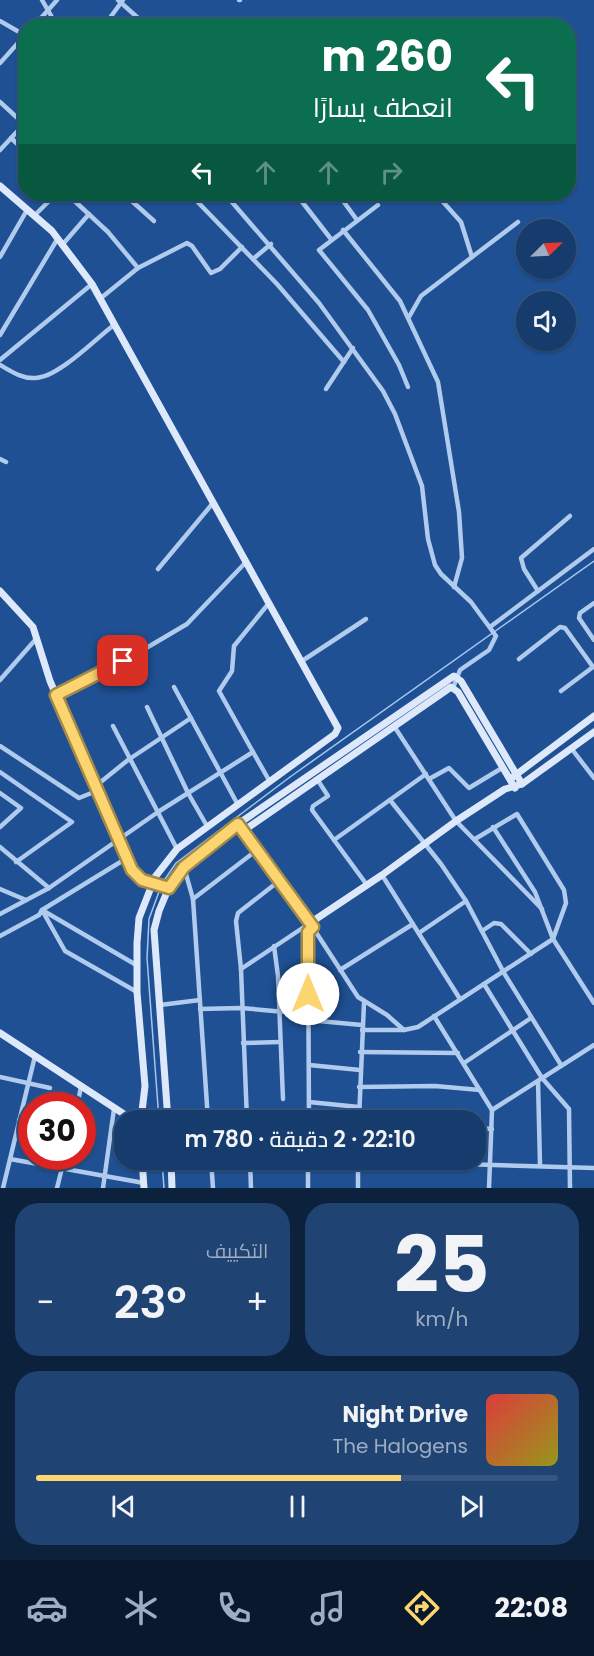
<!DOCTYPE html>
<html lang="ar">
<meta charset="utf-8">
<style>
:root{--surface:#163c6e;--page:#1f4373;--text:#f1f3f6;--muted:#9eadc2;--line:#355681;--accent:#fcd570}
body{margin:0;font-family:Poppins,Cairo,sans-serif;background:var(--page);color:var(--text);direction:rtl;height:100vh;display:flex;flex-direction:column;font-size:22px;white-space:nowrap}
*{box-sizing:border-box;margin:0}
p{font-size:20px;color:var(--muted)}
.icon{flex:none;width:33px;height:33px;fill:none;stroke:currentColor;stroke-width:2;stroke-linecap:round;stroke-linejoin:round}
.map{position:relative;height:1188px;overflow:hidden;direction:ltr}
.drawer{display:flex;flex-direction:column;gap:15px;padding:15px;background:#0c213c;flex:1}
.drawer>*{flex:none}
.top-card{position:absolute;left:18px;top:18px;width:558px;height:183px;border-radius:24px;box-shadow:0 2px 4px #0004,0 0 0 2px var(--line);direction:rtl;background:#0b6e4f;color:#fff;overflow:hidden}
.needle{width:39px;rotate:66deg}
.controls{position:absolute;left:516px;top:219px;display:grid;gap:12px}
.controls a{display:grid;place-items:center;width:60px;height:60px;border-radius:50%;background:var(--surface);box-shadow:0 2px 4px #0004,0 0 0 2px var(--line);font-size:30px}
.speed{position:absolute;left:18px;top:1092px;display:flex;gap:12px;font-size:30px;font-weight:700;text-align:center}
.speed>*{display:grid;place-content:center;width:78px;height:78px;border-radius:50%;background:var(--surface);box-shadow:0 2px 4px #0004,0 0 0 2px var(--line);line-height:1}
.speed .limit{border:9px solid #d22;background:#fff;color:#111}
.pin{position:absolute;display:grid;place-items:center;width:51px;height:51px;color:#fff;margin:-26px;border-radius:12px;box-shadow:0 3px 9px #0006}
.me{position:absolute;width:66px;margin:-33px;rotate:0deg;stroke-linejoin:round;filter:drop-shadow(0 0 4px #0008)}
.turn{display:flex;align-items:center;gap:21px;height:126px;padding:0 24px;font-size:27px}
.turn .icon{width:78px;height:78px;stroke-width:2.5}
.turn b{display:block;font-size:42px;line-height:51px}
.lanes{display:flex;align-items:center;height:57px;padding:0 24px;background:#0003;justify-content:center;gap:30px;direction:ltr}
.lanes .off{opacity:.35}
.big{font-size:45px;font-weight:600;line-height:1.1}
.drawer .widget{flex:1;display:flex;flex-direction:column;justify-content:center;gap:9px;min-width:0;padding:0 21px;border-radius:24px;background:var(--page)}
.drawer .dial{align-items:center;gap:0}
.dial b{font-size:78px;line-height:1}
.song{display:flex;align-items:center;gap:18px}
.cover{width:72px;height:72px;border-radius:9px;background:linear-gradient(135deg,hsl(0 70% 55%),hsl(60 70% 35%))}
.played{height:6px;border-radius:3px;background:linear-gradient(90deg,var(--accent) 70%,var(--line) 70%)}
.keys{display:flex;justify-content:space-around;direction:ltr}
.heat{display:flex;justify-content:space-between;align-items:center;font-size:33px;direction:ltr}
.drawer .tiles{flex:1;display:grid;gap:15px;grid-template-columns:1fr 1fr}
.widget:last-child{grid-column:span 2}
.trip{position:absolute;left:114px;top:1110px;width:372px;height:60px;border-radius:24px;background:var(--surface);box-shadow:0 2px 4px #0004,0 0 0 2px var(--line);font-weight:600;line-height:60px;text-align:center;direction:rtl}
.tabs{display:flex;height:96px;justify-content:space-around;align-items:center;background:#09182c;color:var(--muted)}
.tabs .icon{width:42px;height:42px}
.tabs .selected{color:var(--accent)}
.tabs b{font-size:27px;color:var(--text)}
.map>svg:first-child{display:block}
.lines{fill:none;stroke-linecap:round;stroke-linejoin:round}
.stream{stroke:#a4c6ef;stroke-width:1.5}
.street{stroke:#b0cbee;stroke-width:4.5}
.secondary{stroke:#dde9fa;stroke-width:7}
.route-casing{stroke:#a48a49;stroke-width:15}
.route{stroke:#fcd570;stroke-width:10}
</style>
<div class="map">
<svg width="594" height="1188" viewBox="0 0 594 1188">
<rect width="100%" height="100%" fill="#1e5093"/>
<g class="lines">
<!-- stream -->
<g class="stream">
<polyline points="163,882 176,863 290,777 594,561"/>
<polyline points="159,1120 147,958 149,919 160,889"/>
<polyline points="162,1160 164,1188"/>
</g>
<!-- street -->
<g class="street">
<polyline points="42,0 57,26"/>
<polyline points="118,0 147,26"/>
<polyline points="239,0 240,0"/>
<polyline points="0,21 26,36"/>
<polyline points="34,26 57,0"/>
<polyline points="104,26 123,0"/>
<polyline points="0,63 26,34"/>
<polyline points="0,102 24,124"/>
<polyline points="11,138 26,152"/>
<polyline points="0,150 26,122"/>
<polyline points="67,194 108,232 138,268"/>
<polyline points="124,194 154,221"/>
<polyline points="190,194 277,284 344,362"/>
<polyline points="225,194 319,303 383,391 395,414 422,486 428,539 435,565 441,574 471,602 496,636 489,650 460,670 453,688"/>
<polyline points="296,194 331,239"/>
<polyline points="338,194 357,220"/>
<polyline points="378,205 319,250 368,310 399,365 408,387"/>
<polyline points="34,216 56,194"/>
<polyline points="343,230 400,301 438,382 459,512 462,558 454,587"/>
<polyline points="63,244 89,214"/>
<polyline points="0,257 27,210"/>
<polyline points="472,257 518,222"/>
<polyline points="253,259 271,244"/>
<polyline points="101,298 138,268 187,243 192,246 211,273 220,269 242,247"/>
<polyline points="409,317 421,296 472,257 461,222 436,194"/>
<polyline points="0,335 58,238"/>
<polyline points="0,360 92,284"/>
<path d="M0 365C11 371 22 379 35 378 58 378 95 339 114 325"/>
<polyline points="326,389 353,348"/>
<polyline points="0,459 6,462"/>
<polyline points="158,569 213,503"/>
<polyline points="538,591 524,569 521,558 570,516"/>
<polyline points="594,603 580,613 579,618 594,640"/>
<polyline points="490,627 594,549"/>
<polyline points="519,659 560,627 565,628 593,667 561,691"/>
<polyline points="302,661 366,619"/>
<polyline points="0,680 36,639"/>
<polyline points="174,687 238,805"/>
<polyline points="56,695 109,670 187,624 246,562"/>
<polyline points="147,707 188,793 207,826"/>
<polyline points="113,726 177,849"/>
<polyline points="394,726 456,821 542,909"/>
<polyline points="0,746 79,798 99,790"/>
<polyline points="571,748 594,778"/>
<polyline points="253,752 219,691 232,671 234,646 269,603"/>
<polyline points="0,772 72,822 16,862"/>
<polyline points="317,779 328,796 313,806 312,810 367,885"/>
<polyline points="429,779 449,768 469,788 502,768"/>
<polyline points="97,785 128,760 191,718"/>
<polyline points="0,793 21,808 0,827"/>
<polyline points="390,800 441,864 466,901 504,973 561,1065"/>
<polyline points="493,827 535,892 553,939 594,1003"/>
<polyline points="334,840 426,774"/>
<polyline points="0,847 49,888"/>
<polyline points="127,858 42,910 65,951 137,992"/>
<polyline points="184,867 193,899 208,1120"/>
<polyline points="382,875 460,999"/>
<polyline points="0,889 26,900"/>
<polyline points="193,899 257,850"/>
<polyline points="0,914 49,888 158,812 253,752 270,782"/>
<polyline points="482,931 494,923 501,924 531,954"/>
<polyline points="419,933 466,901"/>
<polyline points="0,936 39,915 42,910 138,966"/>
<polyline points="274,946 278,976 283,1099"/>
<polyline points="241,969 310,923 358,997 387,1015 404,1030 418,1027 553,939 566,903 564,890 517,814 475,839"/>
<polyline points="340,970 413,924"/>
<polyline points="484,984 542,1078 569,1109 570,1188"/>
<polyline points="160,1005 200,1000"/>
<polyline points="200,1009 241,1008 308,1014"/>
<polyline points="434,1016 492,1110 489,1188"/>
<polyline points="308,1020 362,1025"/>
<polyline points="362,1030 404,1030"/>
<polyline points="243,1043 280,1042"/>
<polyline points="360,1052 458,1053"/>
<polyline points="464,1063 531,1018"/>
<polyline points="309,1065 360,1070"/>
<polyline points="0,1077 50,1088"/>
<polyline points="538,1081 540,1165"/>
<polyline points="359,1087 435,1086 480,1090"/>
<polyline points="309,1102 359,1107"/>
<polyline points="77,1106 81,1087"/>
<polyline points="492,1110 594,1045"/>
<polyline points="19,1120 32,1123"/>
<polyline points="247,1120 241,969 236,921 238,913 279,881"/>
<polyline points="309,1120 308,932 313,927"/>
<polyline points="359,1120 364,1003"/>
<polyline points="476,1128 492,1129"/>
<polyline points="10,1159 144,1183"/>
<polyline points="211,1160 213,1188"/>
<polyline points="250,1160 251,1188"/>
<polyline points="327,1160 594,1168"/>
<polyline points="3,1188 35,1056"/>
<polyline points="57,1188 65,1156"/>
<polyline points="103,1188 114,1109"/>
<polyline points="308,1188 308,1160"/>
<polyline points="358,1188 358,1160"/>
</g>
<!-- secondary -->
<g class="secondary">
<polyline points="0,186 52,231 92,284 338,728 335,734 177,849 155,877 139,918 137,943 137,992 145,1086 141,1120"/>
<polyline points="0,591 33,627 50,681 132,870 142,880 169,888"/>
<polyline points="513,777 594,716"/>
<polyline points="238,824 310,923 382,875 456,821 505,789 522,784 594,732"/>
<polyline points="243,831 451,687 458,692 515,788"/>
<polyline points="0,1033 133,1120"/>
<polyline points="168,1120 154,930 159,911 172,880 184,867 238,824 454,676 461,681 522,784"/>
<polyline points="142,1160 144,1188"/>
<polyline points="171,1160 172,1188"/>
</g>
</g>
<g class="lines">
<defs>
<polyline id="route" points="123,661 56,695 132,870 142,880 169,888 184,867 238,824 313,927 308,932 308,994"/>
</defs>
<!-- route casing -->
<use href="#route" class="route-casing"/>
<!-- route -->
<use href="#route" class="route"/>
</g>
</svg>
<div class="controls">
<a><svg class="needle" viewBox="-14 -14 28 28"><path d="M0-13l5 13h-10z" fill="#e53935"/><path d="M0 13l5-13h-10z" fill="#9eadc2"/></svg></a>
<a><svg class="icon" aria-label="sound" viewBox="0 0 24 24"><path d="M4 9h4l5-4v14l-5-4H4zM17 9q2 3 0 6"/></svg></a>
</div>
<div class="speed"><div class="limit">30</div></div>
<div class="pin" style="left:123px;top:661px;background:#d93025"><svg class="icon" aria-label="arrive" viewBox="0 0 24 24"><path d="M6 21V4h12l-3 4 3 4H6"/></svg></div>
<svg class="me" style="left:308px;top:994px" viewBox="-20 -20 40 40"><circle r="19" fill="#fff"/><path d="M0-13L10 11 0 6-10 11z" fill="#fcd570"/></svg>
<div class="trip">22:10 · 2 دقيقة · 780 m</div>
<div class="top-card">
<div class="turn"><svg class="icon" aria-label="left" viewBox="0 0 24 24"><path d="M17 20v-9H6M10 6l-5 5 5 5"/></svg><div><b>260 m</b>انعطف يسارًا</div></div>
<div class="lanes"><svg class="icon" aria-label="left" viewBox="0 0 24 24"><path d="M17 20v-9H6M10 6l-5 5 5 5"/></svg><svg class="icon off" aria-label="ahead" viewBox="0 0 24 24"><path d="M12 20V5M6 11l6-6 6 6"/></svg><svg class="icon off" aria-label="ahead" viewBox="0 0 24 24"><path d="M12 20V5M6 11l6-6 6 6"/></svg><svg class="icon off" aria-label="right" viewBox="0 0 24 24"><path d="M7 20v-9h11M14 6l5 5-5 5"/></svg></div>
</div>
</div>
<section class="drawer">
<div class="tiles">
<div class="widget dial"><b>25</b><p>km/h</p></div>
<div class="widget"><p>التكييف</p>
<div class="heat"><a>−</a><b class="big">23°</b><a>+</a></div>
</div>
<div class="widget">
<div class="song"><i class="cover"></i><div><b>Night Drive</b><p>The Halogens</p></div></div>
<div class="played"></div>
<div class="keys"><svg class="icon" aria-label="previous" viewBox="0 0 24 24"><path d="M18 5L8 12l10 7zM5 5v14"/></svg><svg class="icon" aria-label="pause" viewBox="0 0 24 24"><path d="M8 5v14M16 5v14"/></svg><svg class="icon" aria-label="next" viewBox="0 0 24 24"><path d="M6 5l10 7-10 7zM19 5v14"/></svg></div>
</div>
</div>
</section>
<nav class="tabs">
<b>22:08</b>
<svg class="icon selected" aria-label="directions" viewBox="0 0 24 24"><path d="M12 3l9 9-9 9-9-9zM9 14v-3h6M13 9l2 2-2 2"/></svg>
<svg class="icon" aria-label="music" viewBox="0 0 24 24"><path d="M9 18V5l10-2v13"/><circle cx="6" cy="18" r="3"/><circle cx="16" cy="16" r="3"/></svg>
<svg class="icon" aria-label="phone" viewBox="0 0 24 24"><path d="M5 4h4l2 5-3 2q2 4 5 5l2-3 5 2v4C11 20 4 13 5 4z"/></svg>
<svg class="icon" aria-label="climate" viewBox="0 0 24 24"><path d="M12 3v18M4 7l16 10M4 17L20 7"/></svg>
<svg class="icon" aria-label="car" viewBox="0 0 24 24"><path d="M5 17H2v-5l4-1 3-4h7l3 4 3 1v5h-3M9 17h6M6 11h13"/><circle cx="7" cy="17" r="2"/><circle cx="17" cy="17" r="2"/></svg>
</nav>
